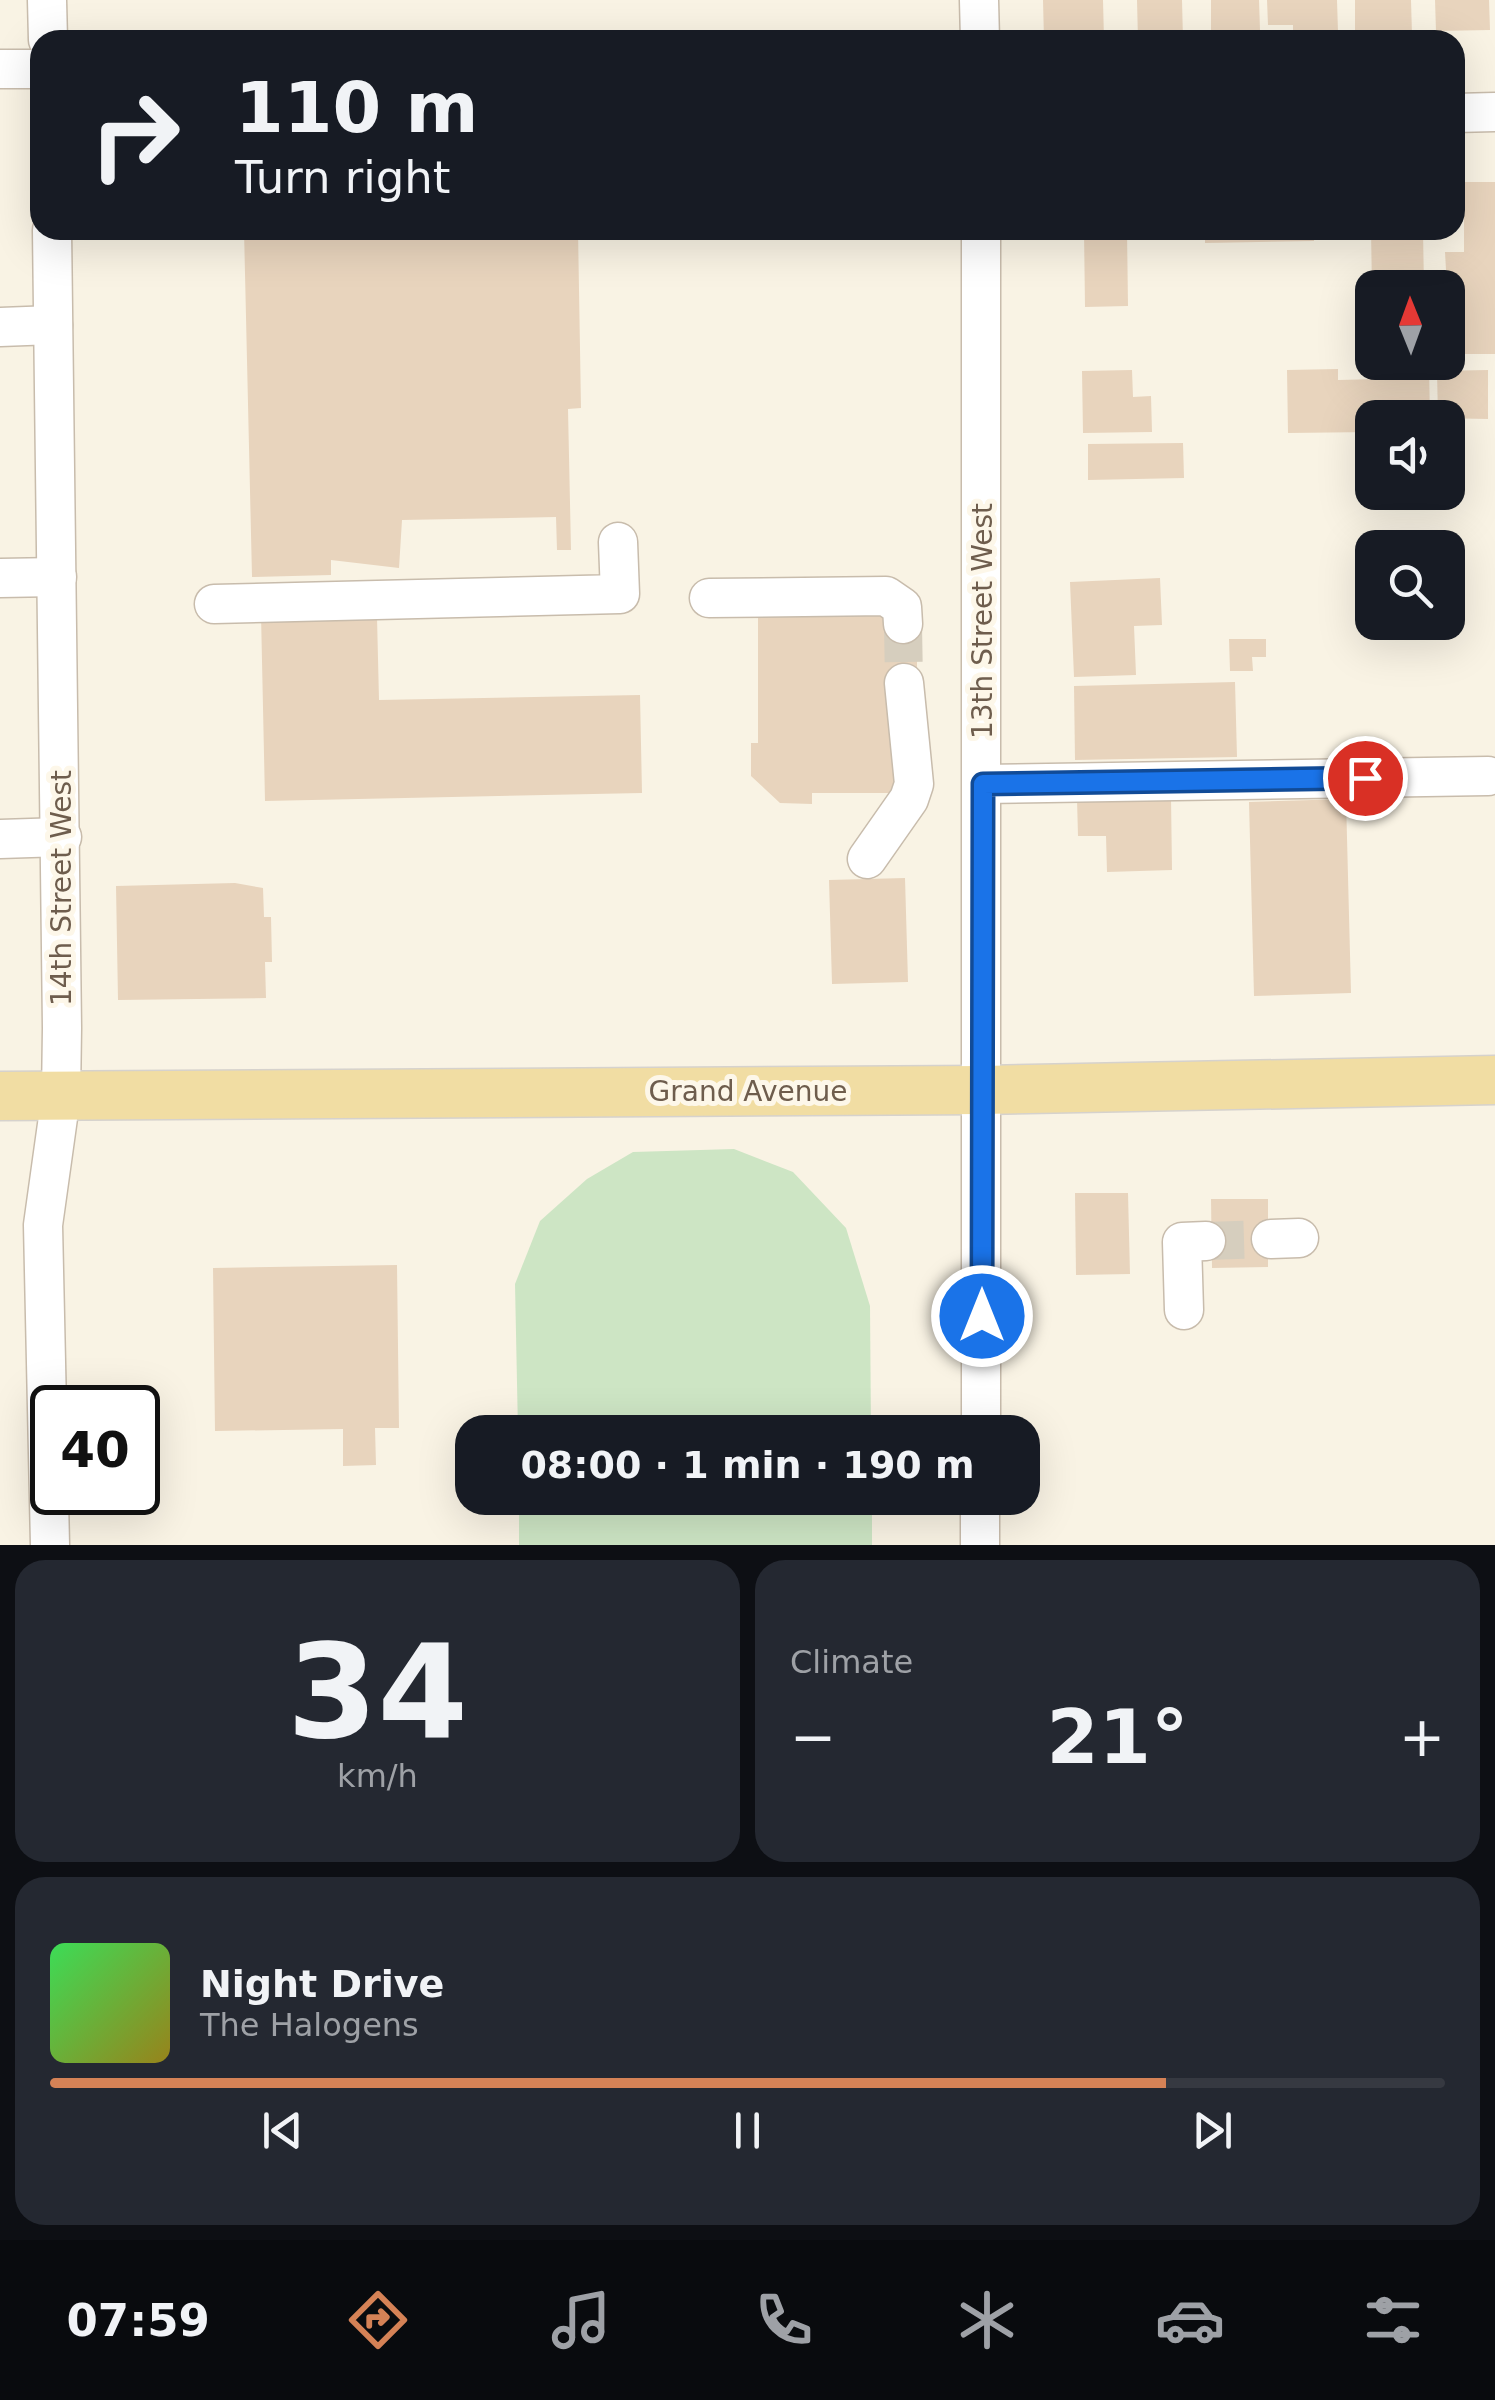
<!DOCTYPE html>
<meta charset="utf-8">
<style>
:root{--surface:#171b24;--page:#242831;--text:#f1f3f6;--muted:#9ea1a6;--line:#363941;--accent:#d58256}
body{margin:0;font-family:"DejaVu Sans",sans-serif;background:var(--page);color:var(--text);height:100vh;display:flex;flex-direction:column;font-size:38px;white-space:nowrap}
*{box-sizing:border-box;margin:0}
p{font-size:32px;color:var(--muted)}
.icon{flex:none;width:55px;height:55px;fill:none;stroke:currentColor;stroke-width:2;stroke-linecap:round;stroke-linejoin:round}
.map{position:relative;height:1545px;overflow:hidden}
.details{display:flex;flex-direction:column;gap:15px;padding:15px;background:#0d0f14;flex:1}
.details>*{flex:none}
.guide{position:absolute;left:30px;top:30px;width:1435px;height:210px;border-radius:30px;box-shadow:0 10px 40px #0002;background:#171b24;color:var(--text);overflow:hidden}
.needle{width:65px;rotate:359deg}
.tools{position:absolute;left:1355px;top:270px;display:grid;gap:20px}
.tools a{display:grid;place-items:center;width:110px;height:110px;border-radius:20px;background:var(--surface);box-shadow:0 10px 40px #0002;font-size:50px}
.speed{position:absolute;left:30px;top:1385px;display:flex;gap:20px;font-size:50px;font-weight:700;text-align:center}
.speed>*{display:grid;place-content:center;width:130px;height:130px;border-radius:50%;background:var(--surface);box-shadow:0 10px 40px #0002;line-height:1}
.speed .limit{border:5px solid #111;border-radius:15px;background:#fff;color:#111}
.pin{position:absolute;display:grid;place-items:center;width:85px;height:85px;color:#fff;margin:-42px;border:5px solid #fff;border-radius:50%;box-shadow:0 2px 10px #0007}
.me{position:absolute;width:110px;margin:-55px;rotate:0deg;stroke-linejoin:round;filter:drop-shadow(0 0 8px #0008)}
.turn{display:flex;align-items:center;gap:35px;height:210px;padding:0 40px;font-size:45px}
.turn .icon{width:130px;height:130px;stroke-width:2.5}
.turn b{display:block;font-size:70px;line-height:85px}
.big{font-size:75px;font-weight:700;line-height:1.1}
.details .tile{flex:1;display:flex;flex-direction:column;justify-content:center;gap:15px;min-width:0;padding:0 35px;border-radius:30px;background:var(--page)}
.details .dial{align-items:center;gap:0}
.dial b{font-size:130px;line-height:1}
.song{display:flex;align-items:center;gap:30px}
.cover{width:120px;height:120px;border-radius:15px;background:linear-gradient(135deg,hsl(130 70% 55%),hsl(50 70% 35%))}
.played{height:10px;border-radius:5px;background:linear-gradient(90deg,var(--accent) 80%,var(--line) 80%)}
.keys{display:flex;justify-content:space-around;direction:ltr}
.heat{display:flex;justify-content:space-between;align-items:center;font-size:55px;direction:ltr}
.details .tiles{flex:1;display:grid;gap:15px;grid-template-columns:1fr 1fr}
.tile:last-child{grid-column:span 2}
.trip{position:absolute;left:455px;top:1415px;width:585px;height:100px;border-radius:30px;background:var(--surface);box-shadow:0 10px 40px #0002;font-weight:700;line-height:100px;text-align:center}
.menu{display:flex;height:160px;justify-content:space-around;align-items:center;background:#090b0e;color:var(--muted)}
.menu .icon{width:70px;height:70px}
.menu .current{color:var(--accent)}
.menu b{font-size:45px;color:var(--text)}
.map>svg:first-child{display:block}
.green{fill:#cde5c4}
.building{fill:#e8d4bd}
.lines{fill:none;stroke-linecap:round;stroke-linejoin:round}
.minor-tunnel{stroke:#d6cebe;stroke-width:38;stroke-dasharray:38 19;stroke-linecap:butt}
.minor-casing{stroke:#c8bcac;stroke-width:41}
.major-casing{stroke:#d6d2cd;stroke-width:51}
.minor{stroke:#fff;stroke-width:38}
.major{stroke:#f1dda3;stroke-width:48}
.route-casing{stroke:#114b97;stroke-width:25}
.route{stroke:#1a73e8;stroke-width:18}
.labels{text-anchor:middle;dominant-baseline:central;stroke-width:10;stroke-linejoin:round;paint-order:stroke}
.street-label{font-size:28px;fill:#6e5d4d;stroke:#fdf7e9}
</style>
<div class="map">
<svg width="1495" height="1545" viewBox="0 0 1495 1545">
<rect width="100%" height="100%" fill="#f9f3e4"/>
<!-- green -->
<g class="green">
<polygon points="734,1149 793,1172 846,1228 870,1306 871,1432 518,1432 515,1284 540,1221 587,1179 633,1152"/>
<rect x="519" y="1498" width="353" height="47"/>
</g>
<!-- building -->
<g class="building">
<polygon points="1043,0 1103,0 1104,40 1044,40"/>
<polygon points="1137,0 1182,0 1183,40 1138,40"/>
<polygon points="1211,0 1259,0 1260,30 1211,30"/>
<polygon points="1267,0 1337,0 1338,32 1293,34 1293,25 1268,25"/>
<polygon points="1355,0 1411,0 1412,35 1355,36"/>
<polygon points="1435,0 1489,0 1490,30 1436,31"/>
<polygon points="1464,182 1495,182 1495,354 1460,354 1460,305 1448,305 1445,252 1464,252"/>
<polygon points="244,230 578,230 581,408 568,409 571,550 557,550 556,517 402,520 399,568 331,560 331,575 252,577"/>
<polygon points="1084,230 1127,230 1128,306 1085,307"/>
<polygon points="1205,230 1313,230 1314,241 1205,243"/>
<polygon points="1371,230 1423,230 1424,288 1372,288"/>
<polygon points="1429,367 1430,418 1372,418 1372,432 1288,433 1287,370 1338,369 1338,380 1378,379 1378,368"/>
<polygon points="1132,370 1133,397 1151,396 1152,432 1083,433 1082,371"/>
<polygon points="1488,370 1488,419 1438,418 1437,371"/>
<polygon points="1183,443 1184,478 1088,480 1088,444"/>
<polygon points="1160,578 1162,625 1134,626 1136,675 1074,677 1070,582"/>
<polygon points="880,608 917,628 917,676 895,676 894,793 812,793 812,804 780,803 751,776 751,743 758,743 758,611"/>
<polygon points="261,614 377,617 379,700 640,695 642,793 265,801"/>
<polygon points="1229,639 1266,639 1266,657 1252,657 1253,671 1230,671"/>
<polygon points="1235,682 1237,757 1075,760 1074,686"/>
<polygon points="1171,797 1172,870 1107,872 1106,836 1078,836 1077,799"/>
<polygon points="1346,799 1351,993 1254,996 1249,802"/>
<polygon points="905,878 908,982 832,984 829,880"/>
<polygon points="235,883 263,888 264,917 271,917 272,962 265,962 266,998 118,1000 116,886"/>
<polygon points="1075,1193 1128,1193 1130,1274 1076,1275"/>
<polygon points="1211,1199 1268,1199 1268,1267 1212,1268"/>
<polygon points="397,1265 399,1428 375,1428 376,1465 343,1466 343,1429 215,1431 213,1268"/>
</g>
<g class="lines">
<!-- minor-tunnel -->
<g class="minor-tunnel">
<polyline points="903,624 904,683"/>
<polyline points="1206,1241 1271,1239"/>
</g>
<defs>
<g id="minor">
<polyline points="47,0 48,40"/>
<polyline points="979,0 980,40"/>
<polyline points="0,69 40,69"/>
<polyline points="1455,113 1495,112"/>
<polyline points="0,327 53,325"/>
<polyline points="0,578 57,577"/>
<polyline points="709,598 886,596 902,607 903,624"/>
<polyline points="214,604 620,594 618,542"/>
<polyline points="983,784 1488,776"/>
<polyline points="0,839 62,837"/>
<polyline points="867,859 909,799 914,784 904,683"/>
<polyline points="1271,1239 1299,1238"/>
<polyline points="1184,1310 1182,1242 1206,1241"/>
<polyline points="981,1432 981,230"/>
<polyline points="50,1545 43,1225 61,1096 62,1028 52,230"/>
<polyline points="980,1545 980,1498"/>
</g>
<polyline id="major" points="0,1096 983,1090 1495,1080"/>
</defs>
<!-- minor casing -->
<use href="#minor" class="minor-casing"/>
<!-- major casing -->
<use href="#major" class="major-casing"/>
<!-- minor -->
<use href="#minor" class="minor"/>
<!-- major -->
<use href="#major" class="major"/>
</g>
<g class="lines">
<defs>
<polyline id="route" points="982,1316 983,784 1365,778"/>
</defs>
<!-- route casing -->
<use href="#route" class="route-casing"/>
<!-- route -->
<use href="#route" class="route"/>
</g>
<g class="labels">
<!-- street labels -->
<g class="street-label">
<text transform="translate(982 621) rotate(-90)">13th Street West</text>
<text transform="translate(61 888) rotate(-90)">14th Street West</text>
<text x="748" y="1091">Grand Avenue</text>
</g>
</g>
</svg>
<div class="tools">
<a><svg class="needle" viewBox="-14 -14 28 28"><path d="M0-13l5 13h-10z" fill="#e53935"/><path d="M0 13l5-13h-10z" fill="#9ea1a6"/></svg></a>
<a><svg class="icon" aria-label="sound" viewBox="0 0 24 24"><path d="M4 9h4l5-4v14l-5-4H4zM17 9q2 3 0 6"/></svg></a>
<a><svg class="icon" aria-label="search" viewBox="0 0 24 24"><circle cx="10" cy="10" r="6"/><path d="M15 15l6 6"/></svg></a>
</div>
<div class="speed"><div class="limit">40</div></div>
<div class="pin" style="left:1365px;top:778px;background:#d93025"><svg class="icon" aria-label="arrive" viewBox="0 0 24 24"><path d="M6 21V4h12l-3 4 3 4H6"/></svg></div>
<svg class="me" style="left:982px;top:1316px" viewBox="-20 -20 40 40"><circle r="17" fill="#1a73e8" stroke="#fff" stroke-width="3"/><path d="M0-11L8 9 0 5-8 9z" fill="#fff"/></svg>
<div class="trip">08:00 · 1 min · 190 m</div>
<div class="guide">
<div class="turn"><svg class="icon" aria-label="right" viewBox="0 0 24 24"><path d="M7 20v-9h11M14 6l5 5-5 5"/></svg><div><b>110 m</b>Turn right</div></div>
</div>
</div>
<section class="details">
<div class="tiles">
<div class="tile dial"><b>34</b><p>km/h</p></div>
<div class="tile"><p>Climate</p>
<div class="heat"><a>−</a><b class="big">21°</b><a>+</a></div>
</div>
<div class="tile">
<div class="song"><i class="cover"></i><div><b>Night Drive</b><p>The Halogens</p></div></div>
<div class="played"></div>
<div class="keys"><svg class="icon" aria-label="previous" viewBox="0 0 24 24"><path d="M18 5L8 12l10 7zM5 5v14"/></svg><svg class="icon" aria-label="pause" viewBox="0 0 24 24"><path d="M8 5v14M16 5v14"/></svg><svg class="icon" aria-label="next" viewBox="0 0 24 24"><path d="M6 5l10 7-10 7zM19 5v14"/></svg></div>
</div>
</div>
</section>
<nav class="menu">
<b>07:59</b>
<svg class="icon current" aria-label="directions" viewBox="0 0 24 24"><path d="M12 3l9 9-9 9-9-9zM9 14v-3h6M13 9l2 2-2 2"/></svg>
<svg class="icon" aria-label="music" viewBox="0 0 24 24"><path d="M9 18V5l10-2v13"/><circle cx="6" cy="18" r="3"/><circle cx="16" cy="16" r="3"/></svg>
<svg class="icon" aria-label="phone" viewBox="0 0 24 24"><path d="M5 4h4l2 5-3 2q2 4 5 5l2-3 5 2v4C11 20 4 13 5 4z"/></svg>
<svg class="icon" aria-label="climate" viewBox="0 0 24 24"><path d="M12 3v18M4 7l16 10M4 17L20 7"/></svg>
<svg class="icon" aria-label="car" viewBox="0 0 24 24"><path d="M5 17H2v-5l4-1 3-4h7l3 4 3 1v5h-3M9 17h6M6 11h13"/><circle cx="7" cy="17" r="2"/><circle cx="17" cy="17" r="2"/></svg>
<svg class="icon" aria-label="filters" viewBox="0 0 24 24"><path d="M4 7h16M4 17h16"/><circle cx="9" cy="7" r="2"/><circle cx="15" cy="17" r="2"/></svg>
</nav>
